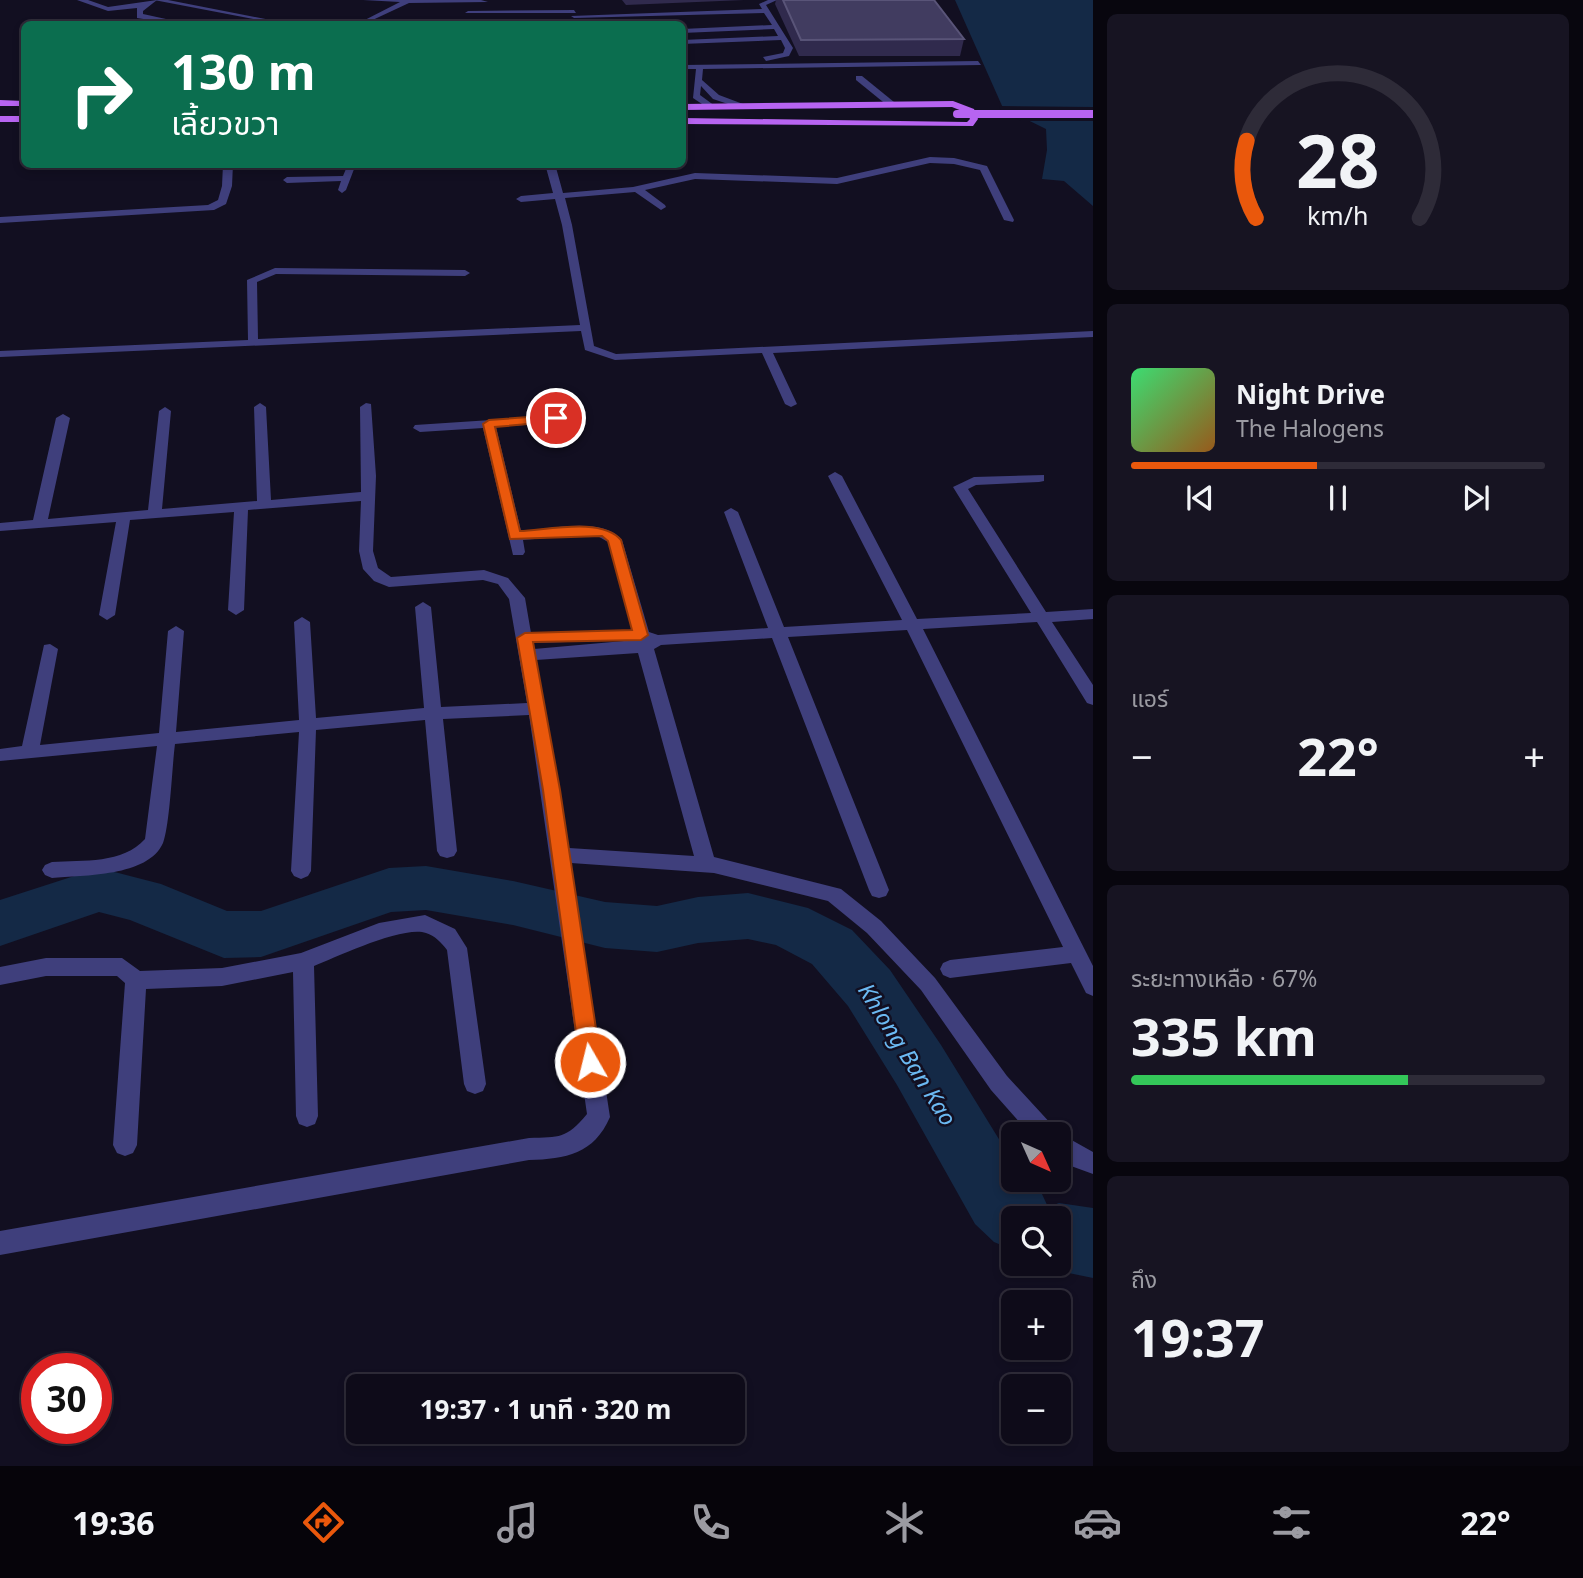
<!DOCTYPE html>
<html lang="th">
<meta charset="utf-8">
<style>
:root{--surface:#0e0b19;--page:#171422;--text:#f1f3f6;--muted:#9b9ba2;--line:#2e2b38;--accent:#ea580c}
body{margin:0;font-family:"Noto Sans","Noto Sans Thai",sans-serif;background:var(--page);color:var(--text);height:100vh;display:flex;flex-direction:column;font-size:26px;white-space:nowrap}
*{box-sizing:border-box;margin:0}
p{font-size:23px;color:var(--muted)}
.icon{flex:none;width:38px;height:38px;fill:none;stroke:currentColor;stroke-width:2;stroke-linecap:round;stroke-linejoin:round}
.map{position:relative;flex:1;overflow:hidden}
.sheet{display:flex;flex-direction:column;gap:14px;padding:14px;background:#08060e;width:490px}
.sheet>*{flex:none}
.guide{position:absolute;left:21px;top:21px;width:665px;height:147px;border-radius:10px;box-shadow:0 4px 10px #0003,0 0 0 2px var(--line);background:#0b6e4f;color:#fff;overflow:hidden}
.needle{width:46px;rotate:135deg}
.tools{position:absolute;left:1001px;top:1122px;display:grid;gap:14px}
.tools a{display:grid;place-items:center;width:70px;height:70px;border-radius:10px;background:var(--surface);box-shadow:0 4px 10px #0003,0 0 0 2px var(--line);font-size:35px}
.speed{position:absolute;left:21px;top:1353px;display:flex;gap:14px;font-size:35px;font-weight:700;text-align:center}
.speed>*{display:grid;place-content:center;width:91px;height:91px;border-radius:50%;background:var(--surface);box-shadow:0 4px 10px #0003,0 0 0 2px var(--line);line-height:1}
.speed .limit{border:10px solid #d22;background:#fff;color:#111}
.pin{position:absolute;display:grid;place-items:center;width:60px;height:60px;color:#fff;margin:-30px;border:4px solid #fff;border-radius:50%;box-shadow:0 2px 7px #0007}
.me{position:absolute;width:77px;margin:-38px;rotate:352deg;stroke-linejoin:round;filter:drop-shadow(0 0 5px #0008)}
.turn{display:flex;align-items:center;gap:24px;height:147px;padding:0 35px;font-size:32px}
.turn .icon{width:91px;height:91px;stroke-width:2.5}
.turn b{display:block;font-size:49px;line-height:60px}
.big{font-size:52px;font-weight:700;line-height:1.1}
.sheet .tile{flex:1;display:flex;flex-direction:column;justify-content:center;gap:10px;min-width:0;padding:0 24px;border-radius:10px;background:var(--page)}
.sheet .dial{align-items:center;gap:0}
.dial svg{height:182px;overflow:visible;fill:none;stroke:var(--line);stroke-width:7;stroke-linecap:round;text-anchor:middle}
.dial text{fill:var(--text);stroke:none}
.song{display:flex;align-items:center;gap:21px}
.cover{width:84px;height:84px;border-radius:10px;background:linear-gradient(135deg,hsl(140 70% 55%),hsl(30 70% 35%))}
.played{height:7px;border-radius:4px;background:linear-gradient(90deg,var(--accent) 45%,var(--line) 45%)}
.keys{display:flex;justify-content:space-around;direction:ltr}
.heat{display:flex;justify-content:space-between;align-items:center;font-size:38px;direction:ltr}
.charge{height:10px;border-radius:5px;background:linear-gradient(90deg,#34c759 67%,var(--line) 0)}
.trip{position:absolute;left:346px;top:1374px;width:399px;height:70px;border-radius:10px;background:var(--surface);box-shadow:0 4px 10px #0003,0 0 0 2px var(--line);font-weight:700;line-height:70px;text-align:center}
.tabs{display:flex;height:112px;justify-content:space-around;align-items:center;background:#06040a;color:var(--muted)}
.tabs .icon{width:49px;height:49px}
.tabs .active{color:var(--accent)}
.tabs b{font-size:32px;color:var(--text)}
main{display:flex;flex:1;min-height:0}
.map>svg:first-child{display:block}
.water{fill:#142946}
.pier{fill:#120f21}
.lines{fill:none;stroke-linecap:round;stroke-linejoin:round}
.river{fill:#142946;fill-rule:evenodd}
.service{fill:#3f3f7c;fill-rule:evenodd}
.minor{fill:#3f3f7c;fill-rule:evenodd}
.primary{fill:#b764f1;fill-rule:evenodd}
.primary-bridge{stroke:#b764f1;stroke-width:8}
.wall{fill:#302a4d}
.building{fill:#413c60;stroke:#595478;stroke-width:2}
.route{fill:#ea580c;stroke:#983908;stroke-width:2}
.labels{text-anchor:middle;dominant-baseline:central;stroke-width:5;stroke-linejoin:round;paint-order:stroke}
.water-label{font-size:23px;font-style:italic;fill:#6bb9f2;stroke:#120f21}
</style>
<main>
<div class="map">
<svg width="1093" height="1466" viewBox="0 0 1093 1466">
<rect width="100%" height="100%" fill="#120f21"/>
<!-- water -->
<polygon class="water" points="955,0 1093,0 1093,206 1064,181 1042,179 1047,150 1046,129 1003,108"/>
<!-- pier -->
<polygon class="pier" points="999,106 1093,107 1093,121 1021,121 1001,111"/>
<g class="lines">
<!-- river -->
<polygon class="river" points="426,866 513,881 605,902 657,906 698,897 748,893 808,908 852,930 890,970 941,1045 1013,1162 1013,1180 1025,1180 1042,1194 1048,1207 1059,1203 1093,1208 1093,1278 1059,1271 1040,1264 1059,1264 1059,1218 1013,1218 1013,1250 994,1242 975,1224 897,1085 848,1006 812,964 776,945 748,939 698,943 657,952 605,948 513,925 426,910 391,912 261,957 224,958 130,920 99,912 0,946 0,900 99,868 161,884 227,911 261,911 389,868"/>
<!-- service -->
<g class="service">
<polygon points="154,0 168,0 291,24 280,24"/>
<polygon points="363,0 481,0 488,2 409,3 364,24 357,24 400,2"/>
<polygon points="768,0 777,0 766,5 793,48 789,56 766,61 763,57 783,53 785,48 781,40 682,44 682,40 778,36 774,29 682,33 682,29 772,25 764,13 574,18 571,16 762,9 759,4"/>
<polygon points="574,10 576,13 465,13 468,11"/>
<polygon points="978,61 981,65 703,69 702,80 719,95 743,104 740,108 713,99 701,86 700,95 715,106 708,108 693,98 696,69 682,69 682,65"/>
<polygon points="856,76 862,76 894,102 894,106 888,106 856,80"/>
<polygon points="348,164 356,164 346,190 342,193 338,190 341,181 287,183 283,180 287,177 343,176"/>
<polygon points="567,222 572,225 594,346 616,354 1093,331 1093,337 773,353 797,404 791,407 785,404 762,353 615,360 585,350 581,331 0,357 0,351 248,340 247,280 275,268 465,270 470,273 465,276 276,274 257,282 258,339 580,325 562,225"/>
</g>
<!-- minor -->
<g class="minor">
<polygon points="77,0 88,0 108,7 157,0 143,11 143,14 189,24 175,24 137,18 137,8 108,11"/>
<polygon points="930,157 954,158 987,166 1014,220 1013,222 1004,220 980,170 954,164 930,163 837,184 695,179 645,190 665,205 666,207 661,210 635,192 565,198 572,225 567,228 562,225 555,199 521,202 516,199 521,196 553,193 545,164 555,164 563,193 633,187 695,173 837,178"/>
<polygon points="223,164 233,164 232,186 226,204 214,210 0,223 0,217 208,205 218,200 222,186"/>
<path d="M260 403 266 407 271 500 361 492 360 407 366 403 371 404 376 476 373 551 378 568 391 577 484 570 508 578 525 598 531 633 632 630 608 542 594 534 523 540 525 552 523 555H513L483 428 420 432 413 428 415 425 584 414 586 417 579 421 496 427 521 531C549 529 603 516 622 540L649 632 658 635 768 628 724 512 731 508 738 512 784 627 902 620 828 476 835 472 842 476 917 619 1031 613 953 487 974 477 1044 475V481L1039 482 976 485 968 489 1046 612 1093 609V619L1052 622 1093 685V705L1087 703 1037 622 923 629 1093 966V996L1086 993 1071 963 950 978 943 975 940 969 943 963 950 960 1063 947 907 630 788 637 889 890 886 896 879 898 872 896 869 890 772 638 661 645 654 649 714 857 841 889 881 921 935 978 1007 1076 1053 1126 1057 1134 1059 1133 1093 1152V1174L1071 1166 1059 1157V1134H1030L991 1090 921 990 867 933 828 901 714 873 571 863 610 1117C594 1154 566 1159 529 1160L0 1255V1231L529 1138C560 1137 566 1139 587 1114L529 715 443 719 457 851 454 856 447 858 440 856 437 851 425 720 316 730 311 871 308 876 301 879 294 876 291 871 299 732 175 744C172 767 170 824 163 843 148 877 83 875 52 878L45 875 42 870 45 865 52 862C83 860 123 864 145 839L157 746 0 761V749L22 746 44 645 50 644 58 649 40 745 159 733 168 631 176 626 184 631 176 732 299 720 294 622 302 617 310 622 316 718 424 708 415 607 423 602 431 607 441 707 527 703 509 599 498 584 483 580 389 587 374 581 363 569 359 551 361 501 248 510 244 610 236 615 228 610 234 512 130 520 115 615 107 620 99 615 116 522 0 531V523L33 520 56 418 63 414 70 418 48 519 148 510 159 411 165 407 171 411 162 509 257 501 254 407ZM635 640 534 649 533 643ZM638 653 694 856 569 848 536 660Z"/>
<path d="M425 915 455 929 467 948 486 1084 483 1091 475 1094 467 1091 464 1084 447 950C441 942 435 936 426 933 404 925 336 957 314 966L318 1116 315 1124 307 1127 299 1124 296 1116 293 972 222 986 146 989 137 1145 133 1153 125 1156 117 1153 113 1145 125 983 117 976H46L0 985V967L46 958H122L140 971 222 968 301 953 379 923Z"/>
</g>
<!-- primary -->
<g class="primary">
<polygon points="0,100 24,101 24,106 0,106"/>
<polygon points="953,101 974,109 978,119 973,126 682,124 682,118 967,122 970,119 967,113 952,107 682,110 682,104"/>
<rect x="0" y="116" width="24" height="6"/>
</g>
<!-- primary-bridge -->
<polyline class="primary-bridge" points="957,114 1093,114"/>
</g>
<!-- wall -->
<g class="wall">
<polygon points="622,0 744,0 626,5"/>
<polygon points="776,0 934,0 964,39 960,56 799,56 775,4"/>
</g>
<!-- building -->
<polygon class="building" points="783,0 934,0 964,39 801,40"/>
<!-- route -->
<path class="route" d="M556 415 561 416V421L495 427 520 531C547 530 602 517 621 540L648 635 641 640 533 642 560 790 601 1062 598 1068 590 1071 583 1068 580 1062 543 790 517 638 525 633 632 630 608 541 602 536 510 539 483 424 489 420Z"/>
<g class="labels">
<!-- water labels -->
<g class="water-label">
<text transform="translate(908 1054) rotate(58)">Khlong Ban Kao</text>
</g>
</g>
</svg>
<div class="tools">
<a><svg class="needle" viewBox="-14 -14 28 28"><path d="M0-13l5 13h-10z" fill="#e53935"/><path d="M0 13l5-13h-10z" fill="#9b9ba2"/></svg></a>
<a><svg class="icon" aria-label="search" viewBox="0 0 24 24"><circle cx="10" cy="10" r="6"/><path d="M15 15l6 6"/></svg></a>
<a>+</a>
<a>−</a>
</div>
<div class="speed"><div class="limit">30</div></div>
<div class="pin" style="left:556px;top:418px;background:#d93025"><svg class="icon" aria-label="arrive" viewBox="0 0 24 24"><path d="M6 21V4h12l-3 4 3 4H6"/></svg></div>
<svg class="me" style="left:590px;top:1062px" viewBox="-20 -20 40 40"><circle r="17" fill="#ea580c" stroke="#fff" stroke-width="3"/><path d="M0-11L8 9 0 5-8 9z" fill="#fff"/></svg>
<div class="trip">19:37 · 1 นาที · 320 m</div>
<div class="guide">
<div class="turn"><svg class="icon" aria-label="right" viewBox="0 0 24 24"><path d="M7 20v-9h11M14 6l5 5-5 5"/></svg><div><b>130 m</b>เลี้ยวขวา</div></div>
</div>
</div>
<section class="sheet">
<div class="tile dial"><svg viewBox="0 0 100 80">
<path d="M14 69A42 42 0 1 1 86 69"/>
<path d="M14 69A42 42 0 0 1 10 35" stroke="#ea580c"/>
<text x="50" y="56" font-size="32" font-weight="700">28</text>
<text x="50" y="72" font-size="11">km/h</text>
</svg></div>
<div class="tile">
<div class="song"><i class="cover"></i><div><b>Night Drive</b><p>The Halogens</p></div></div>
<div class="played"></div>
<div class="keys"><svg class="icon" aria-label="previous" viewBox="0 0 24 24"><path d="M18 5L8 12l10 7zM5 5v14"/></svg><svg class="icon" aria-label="pause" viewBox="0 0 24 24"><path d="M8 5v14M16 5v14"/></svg><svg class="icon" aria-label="next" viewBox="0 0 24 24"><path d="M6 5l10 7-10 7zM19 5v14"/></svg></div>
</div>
<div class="tile"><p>แอร์</p>
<div class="heat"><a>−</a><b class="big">22°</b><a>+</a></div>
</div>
<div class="tile"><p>ระยะทางเหลือ · 67%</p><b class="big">335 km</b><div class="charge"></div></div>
<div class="tile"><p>ถึง</p><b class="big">19:37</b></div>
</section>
</main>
<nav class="tabs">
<b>19:36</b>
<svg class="icon active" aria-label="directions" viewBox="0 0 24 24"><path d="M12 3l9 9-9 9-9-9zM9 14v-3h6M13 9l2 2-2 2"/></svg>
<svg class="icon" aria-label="music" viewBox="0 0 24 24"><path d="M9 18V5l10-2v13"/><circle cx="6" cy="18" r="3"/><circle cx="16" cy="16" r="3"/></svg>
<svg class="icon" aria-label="phone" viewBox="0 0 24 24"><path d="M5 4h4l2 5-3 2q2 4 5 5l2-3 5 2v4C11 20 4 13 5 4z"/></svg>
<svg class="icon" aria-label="climate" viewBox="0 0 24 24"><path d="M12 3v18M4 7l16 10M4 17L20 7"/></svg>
<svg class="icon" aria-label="car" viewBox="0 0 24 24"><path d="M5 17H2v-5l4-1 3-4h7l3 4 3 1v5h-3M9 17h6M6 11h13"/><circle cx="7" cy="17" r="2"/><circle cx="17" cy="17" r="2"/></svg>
<svg class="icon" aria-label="filters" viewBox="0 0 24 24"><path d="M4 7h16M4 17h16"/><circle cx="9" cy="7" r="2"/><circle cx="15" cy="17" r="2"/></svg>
<b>22°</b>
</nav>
